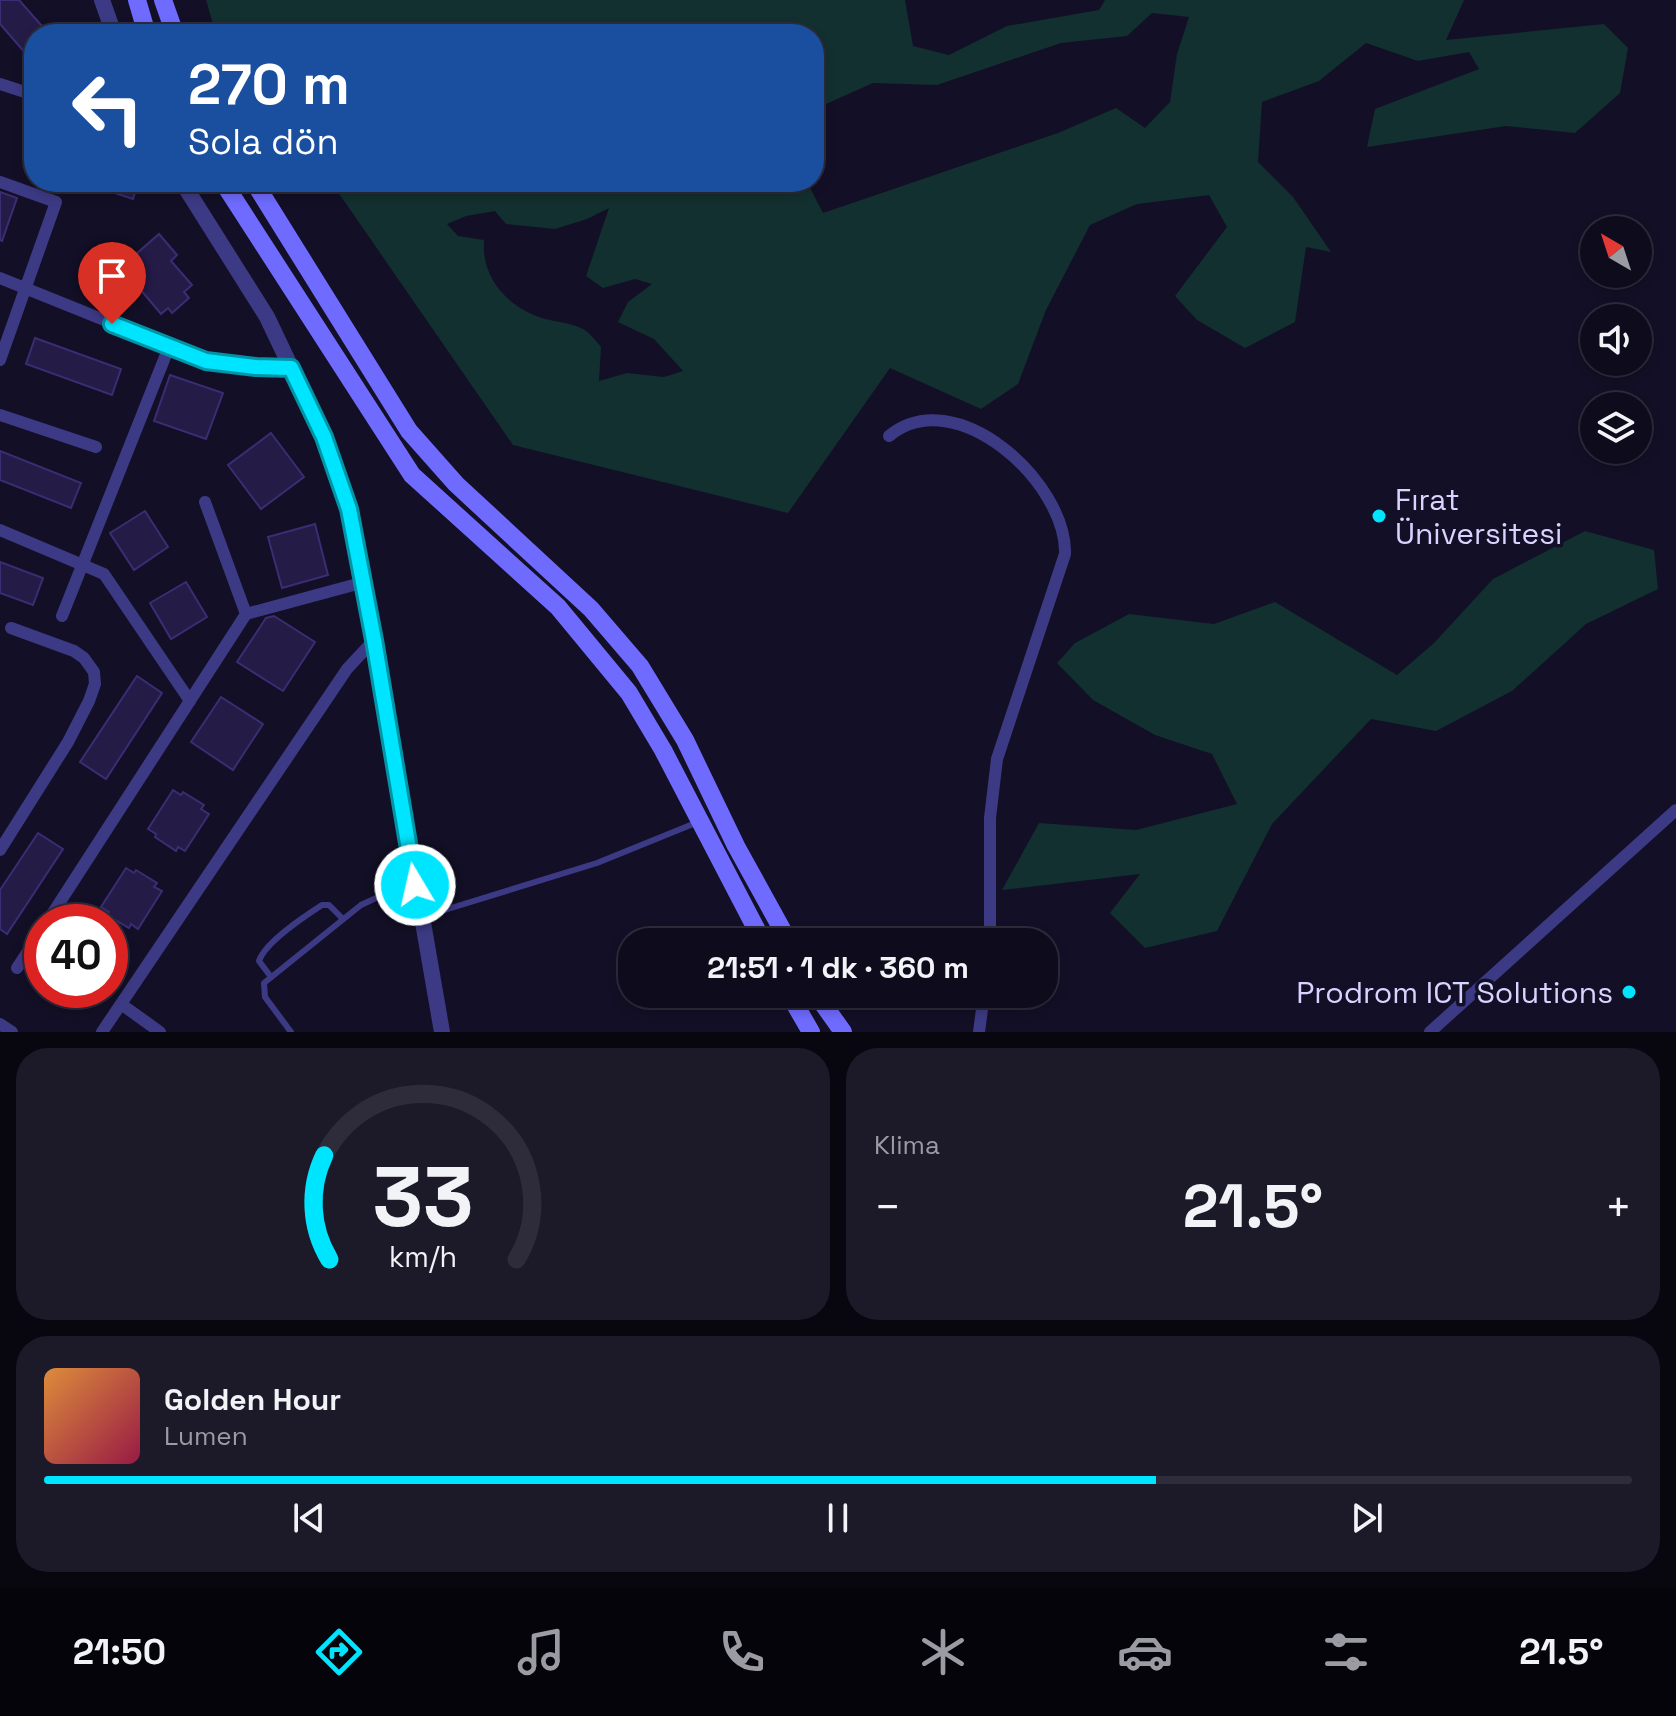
<!DOCTYPE html>
<html lang="tr">
<meta charset="utf-8">
<style>
:root{--surface:#0e0b1c;--page:#1c1929;--text:#f1f3f6;--muted:#9b9ba3;--line:#2e2b3b;--accent:#00e5ff}
body{margin:0;font-family:"Space Grotesk",sans-serif;background:var(--page);color:var(--text);height:100vh;display:flex;flex-direction:column;font-size:30px;white-space:nowrap}
*{box-sizing:border-box;margin:0}
p{font-size:26px;color:var(--muted)}
.icon{flex:none;width:44px;height:44px;fill:none;stroke:currentColor;stroke-width:2;stroke-linecap:round;stroke-linejoin:round}
.map{position:relative;height:1032px;overflow:hidden}
.side{display:flex;flex-direction:column;gap:16px;padding:16px;background:#08060f;flex:1}
.side>*{flex:none}
.hud{position:absolute;left:24px;top:24px;width:800px;height:168px;border-radius:32px;box-shadow:0 4px 12px #0003,0 0 0 2px var(--line);background:#1a4fa0;color:#fff;overflow:hidden}
.needle{width:52px;rotate:321deg}
.buttons{position:absolute;left:1580px;top:216px;display:grid;gap:16px}
.buttons a{display:grid;place-items:center;width:72px;height:72px;border-radius:50%;background:var(--surface);box-shadow:0 4px 12px #0003,0 0 0 2px var(--line);font-size:40px}
.speed{position:absolute;left:24px;top:904px;display:flex;gap:16px;font-size:40px;font-weight:700;text-align:center}
.speed>*{display:grid;place-content:center;width:104px;height:104px;border-radius:50%;background:var(--surface);box-shadow:0 4px 12px #0003,0 0 0 2px var(--line);line-height:1}
.speed .limit{border:12px solid #d22;background:#fff;color:#111}
.pin{position:absolute;display:grid;place-items:center;width:68px;height:68px;color:#fff;margin:-82px -34px;border-radius:50% 50% 50% 0;rotate:-45deg;box-shadow:0 0 8px #0007}
.pin .icon{rotate:45deg}
.me{position:absolute;width:88px;margin:-44px;rotate:351deg;stroke-linejoin:round;filter:drop-shadow(0 0 6px #0008)}
.turn{display:flex;align-items:center;gap:28px;height:168px;padding:0 32px;font-size:36px}
.turn .icon{width:104px;height:104px;stroke-width:2.5}
.turn b{display:block;font-size:56px;line-height:68px}
.big{font-size:60px;font-weight:800;line-height:1.1}
.side .widget{flex:1;display:flex;flex-direction:column;justify-content:center;gap:12px;min-width:0;padding:0 28px;border-radius:32px;background:var(--page)}
.side .dial{align-items:center;gap:0}
.dial svg{height:208px;overflow:visible;fill:none;stroke:var(--line);stroke-width:7;stroke-linecap:round;text-anchor:middle}
.dial text{fill:var(--text);stroke:none}
.song{display:flex;align-items:center;gap:24px}
.cover{width:96px;height:96px;border-radius:12px;background:linear-gradient(135deg,hsl(30 70% 55%),hsl(340 70% 35%))}
.played{height:8px;border-radius:4px;background:linear-gradient(90deg,var(--accent) 70%,var(--line) 70%)}
.keys{display:flex;justify-content:space-around;direction:ltr}
.heat{display:flex;justify-content:space-between;align-items:center;font-size:44px;direction:ltr}
.side .tiles{flex:1;display:grid;gap:16px;grid-template-columns:1fr 1fr}
.widget:last-child{grid-column:span 2}
.trip{position:absolute;left:618px;top:928px;width:440px;height:80px;border-radius:32px;background:var(--surface);box-shadow:0 4px 12px #0003,0 0 0 2px var(--line);font-weight:800;line-height:80px;text-align:center}
.dock{display:flex;height:128px;justify-content:space-around;align-items:center;background:#06040b;color:var(--muted)}
.dock .icon{width:56px;height:56px}
.dock .on{color:var(--accent)}
.dock b{font-size:36px;color:var(--text)}
.map>svg:first-child{display:block}
.green{fill:#12302f;fill-rule:evenodd}
.building{fill:#241b47;stroke:#3b2d73;stroke-width:2}
.lines{fill:none;stroke-linecap:round;stroke-linejoin:round}
.service{stroke:#3d3a85;stroke-width:6}
.minor{stroke:#3d3a85;stroke-width:12}
.tertiary{stroke:#3d3a85;stroke-width:16}
.secondary{stroke:#6f6bff;stroke-width:18}
.route-casing{stroke:#0095a6;stroke-width:20}
.route{stroke:#00e5ff;stroke-width:14}
.poi-dot{fill:#00e5ff;stroke:#130f26;stroke-width:3}
.labels{text-anchor:middle;dominant-baseline:central;stroke-width:7;stroke-linejoin:round;paint-order:stroke}
.poi-label{font-size:30px;fill:#d9d4ff;stroke:#130f26;text-anchor:start}
</style>
<div class="map">
<svg width="1676" height="1032" viewBox="0 0 1676 1032">
<rect width="100%" height="100%" fill="#130f26"/>
<!-- green -->
<g class="green">
<path d="M206 0H905L913 46 949 55 1007 26 1099 10 1105 0H1464L1446 40 1604 24 1628 48 1620 93 1575 133 1506 126 1367 147 1375 109 1479 69 1469 52 1418 61 1366 43 1319 81 1262 102 1258 162 1293 197 1331 252 1306 247 1295 322 1245 348 1197 320 1175 296 1227 227 1209 195 1137 204 1090 225 1046 310 1018 384 981 409 890 368 788 513 513 445 331 182H807L823 213 1058 133 1116 108 1145 128 1170 102 1177 54 1189 17 1152 13 1127 36 1061 43 937 85 873 83 826 104 814 93V34H216ZM609 208 586 276 603 288 635 279 652 284 628 302 618 322 654 339 683 371 664 377 627 373 599 381 601 347C596 341 589 332 583 329 570 322 553 322 539 317 506 305 481 277 484 240L458 236 447 224 466 216 495 211 506 224 555 229 587 219Z"/>
<polygon points="1585,531 1654,550 1658,589 1586,624 1512,691 1436,731 1371,719 1272,824 1217,931 1145,948 1110,913 1140,874 1002,890 1039,823 1136,830 1237,804 1212,754 1155,735 1093,700 1057,663 1075,643 1129,614 1214,624 1275,602 1397,675 1434,643 1493,579"/>
</g>
<!-- building -->
<g class="building">
<polygon points="0,0 19,0 49,34 34,34 34,63 0,24"/>
<polygon points="88,182 138,182 133,199 87,184"/>
<polygon points="0,192 17,198 2,241 0,240"/>
<polygon points="159,234 177,255 171,261 192,285 184,292 189,298 172,313 168,308 161,314 140,289 131,297 112,275"/>
<polygon points="35,338 121,369 112,395 26,364"/>
<polygon points="170,375 223,393 206,439 154,421"/>
<polygon points="271,433 304,477 261,509 228,465"/>
<polygon points="0,451 81,483 71,508 0,480"/>
<polygon points="145,511 168,547 134,570 110,533"/>
<polygon points="315,524 328,575 282,588 268,537"/>
<polygon points="0,562 43,578 33,605 0,593"/>
<polygon points="186,582 207,617 171,639 150,603"/>
<polygon points="274,616 315,642 283,691 237,662 266,618"/>
<polygon points="137,676 162,693 106,779 80,762"/>
<polygon points="221,697 263,724 233,770 191,742"/>
<polygon points="173,790 181,795 183,792 204,805 201,809 209,814 185,851 178,847 176,851 155,837 156,834 148,829"/>
<polygon points="38,833 63,849 7,934 0,929 0,890"/>
<polygon points="126,868 134,873 136,870 157,883 154,887 162,891 138,929 131,924 129,928 107,915 109,912 101,907"/>
</g>
<g class="lines">
<!-- service -->
<g class="service">
<polyline points="425,916 597,863 698,822"/>
<path d="M271 977 259 961C265 942 305 916 322 905H329L343 919"/>
<polyline points="291,1032 265,997 264,983 361,905 389,892 415,885"/>
</g>
<!-- minor -->
<g class="minor">
<polyline points="0,84 34,95"/>
<polyline points="0,182 56,202 0,360"/>
<polyline points="0,278 206,361 256,367 291,368"/>
<polyline points="0,415 96,447"/>
<path d="M889 436C956 381 1067 483 1065 554L997 759 990 818V942"/>
<polyline points="0,530 104,574 190,701"/>
<polyline points="246,614 361,583"/>
<polyline points="62,616 169,347"/>
<polyline points="0,850 68,742 89,701 95,684 94,672 84,658 74,651 11,628"/>
<polyline points="47,922 246,614 205,502"/>
<polyline points="17,968 42,930"/>
<polyline points="121,1004 160,1032"/>
<polyline points="0,1024 12,1032"/>
<polyline points="102,1032 347,669 374,640"/>
<polyline points="979,1032 984,994"/>
<polyline points="1430,1032 1676,810"/>
</g>
<!-- tertiary -->
<g class="tertiary">
<polyline points="102,0 114,34"/>
<polyline points="182,182 267,317 324,437 349,509 374,640 442,1032"/>
</g>
<!-- secondary -->
<g class="secondary">
<polyline points="137,0 147,34"/>
<polyline points="163,0 175,34"/>
<polyline points="223,182 412,475 558,607 629,693 663,750 763,942"/>
<polyline points="254,182 409,431 456,484 591,609 640,666 685,740 736,846 789,942"/>
<polyline points="789,994 811,1032"/>
<polyline points="816,994 843,1032"/>
</g>
</g>
<g class="lines">
<defs>
<polyline id="route" points="112,324 206,361 256,367 291,368 324,437 349,509 374,640 415,885"/>
</defs>
<!-- route casing -->
<use href="#route" class="route-casing"/>
<!-- route -->
<use href="#route" class="route"/>
</g>
<!-- markers -->
<g class="poi-dot">
<circle cx="1379" cy="516" r="8"/>
<circle cx="1629" cy="992" r="8"/>
</g>
<g class="labels">
<!-- poi labels -->
<g class="poi-label">
<text x="1395" y="499">Fırat<tspan x="1395" dy="34">Üniversitesi</tspan></text>
<text x="1613" y="992" text-anchor="end">Prodrom ICT Solutions</text>
</g>
</g>
</svg>
<div class="buttons">
<a><svg class="needle" viewBox="-14 -14 28 28"><path d="M0-13l5 13h-10z" fill="#e53935"/><path d="M0 13l5-13h-10z" fill="#9b9ba3"/></svg></a>
<a><svg class="icon" aria-label="sound" viewBox="0 0 24 24"><path d="M4 9h4l5-4v14l-5-4H4zM17 9q2 3 0 6"/></svg></a>
<a><svg class="icon" aria-label="layers" viewBox="0 0 24 24"><path d="M12 4l9 5-9 5-9-5zM3 14l9 5 9-5"/></svg></a>
</div>
<div class="speed"><div class="limit">40</div></div>
<div class="pin" style="left:112px;top:324px;background:#d93025"><svg class="icon" aria-label="arrive" viewBox="0 0 24 24"><path d="M6 21V4h12l-3 4 3 4H6"/></svg></div>
<svg class="me" style="left:415px;top:885px" viewBox="-20 -20 40 40"><circle r="17" fill="#00e5ff" stroke="#fff" stroke-width="3"/><path d="M0-11L8 9 0 5-8 9z" fill="#fff"/></svg>
<div class="trip">21:51 · 1 dk · 360 m</div>
<div class="hud">
<div class="turn"><svg class="icon" aria-label="left" viewBox="0 0 24 24"><path d="M17 20v-9H6M10 6l-5 5 5 5"/></svg><div><b>270 m</b>Sola dön</div></div>
</div>
</div>
<section class="side">
<div class="tiles">
<div class="widget dial"><svg viewBox="0 0 100 80">
<path d="M14 69A42 42 0 1 1 86 69"/>
<path d="M14 69A42 42 0 0 1 12 29" stroke="#00e5ff"/>
<text x="50" y="56" font-size="32" font-weight="700">33</text>
<text x="50" y="72" font-size="11">km/h</text>
</svg></div>
<div class="widget"><p>Klima</p>
<div class="heat"><a>−</a><b class="big">21.5°</b><a>+</a></div>
</div>
<div class="widget">
<div class="song"><i class="cover"></i><div><b>Golden Hour</b><p>Lumen</p></div></div>
<div class="played"></div>
<div class="keys"><svg class="icon" aria-label="previous" viewBox="0 0 24 24"><path d="M18 5L8 12l10 7zM5 5v14"/></svg><svg class="icon" aria-label="pause" viewBox="0 0 24 24"><path d="M8 5v14M16 5v14"/></svg><svg class="icon" aria-label="next" viewBox="0 0 24 24"><path d="M6 5l10 7-10 7zM19 5v14"/></svg></div>
</div>
</div>
</section>
<nav class="dock">
<b>21:50</b>
<svg class="icon on" aria-label="directions" viewBox="0 0 24 24"><path d="M12 3l9 9-9 9-9-9zM9 14v-3h6M13 9l2 2-2 2"/></svg>
<svg class="icon" aria-label="music" viewBox="0 0 24 24"><path d="M9 18V5l10-2v13"/><circle cx="6" cy="18" r="3"/><circle cx="16" cy="16" r="3"/></svg>
<svg class="icon" aria-label="phone" viewBox="0 0 24 24"><path d="M5 4h4l2 5-3 2q2 4 5 5l2-3 5 2v4C11 20 4 13 5 4z"/></svg>
<svg class="icon" aria-label="climate" viewBox="0 0 24 24"><path d="M12 3v18M4 7l16 10M4 17L20 7"/></svg>
<svg class="icon" aria-label="car" viewBox="0 0 24 24"><path d="M5 17H2v-5l4-1 3-4h7l3 4 3 1v5h-3M9 17h6M6 11h13"/><circle cx="7" cy="17" r="2"/><circle cx="17" cy="17" r="2"/></svg>
<svg class="icon" aria-label="filters" viewBox="0 0 24 24"><path d="M4 7h16M4 17h16"/><circle cx="9" cy="7" r="2"/><circle cx="15" cy="17" r="2"/></svg>
<b>21.5°</b>
</nav>
